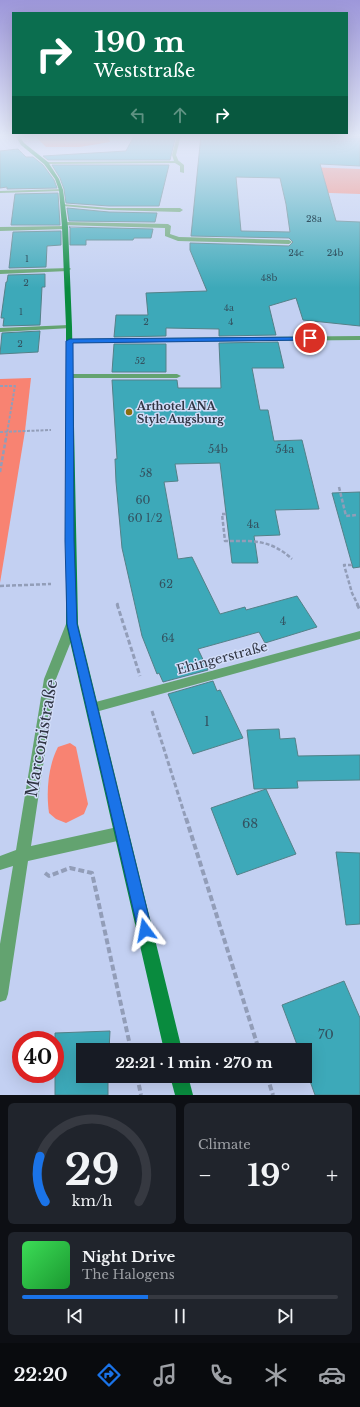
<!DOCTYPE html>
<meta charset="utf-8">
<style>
:root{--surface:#171b24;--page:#20242c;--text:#f1f3f6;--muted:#9ea1a6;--line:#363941;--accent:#1a73e8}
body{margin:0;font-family:"Libre Baskerville",serif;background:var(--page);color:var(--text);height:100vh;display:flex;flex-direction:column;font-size:15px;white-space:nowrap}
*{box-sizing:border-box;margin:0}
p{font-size:13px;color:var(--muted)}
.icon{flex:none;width:22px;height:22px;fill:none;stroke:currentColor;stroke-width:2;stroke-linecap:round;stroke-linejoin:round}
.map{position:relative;height:1095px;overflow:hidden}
.drawer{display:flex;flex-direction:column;gap:8px;padding:8px;background:#0d0f14;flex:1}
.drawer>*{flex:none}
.banner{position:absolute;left:12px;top:12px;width:336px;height:122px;border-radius:0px;box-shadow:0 4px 16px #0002;background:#0b6e4f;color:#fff;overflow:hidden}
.speed{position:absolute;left:12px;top:1031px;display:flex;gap:8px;font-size:20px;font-weight:700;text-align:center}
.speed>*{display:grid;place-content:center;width:52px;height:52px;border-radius:50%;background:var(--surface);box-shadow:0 4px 16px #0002;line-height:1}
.speed .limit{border:6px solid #d22;background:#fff;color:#111}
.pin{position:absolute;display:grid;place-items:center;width:34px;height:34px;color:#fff;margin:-17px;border:2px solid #fff;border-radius:50%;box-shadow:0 1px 4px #0007}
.me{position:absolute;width:44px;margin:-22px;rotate:347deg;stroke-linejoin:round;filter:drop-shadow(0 0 3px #0008)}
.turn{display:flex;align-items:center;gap:14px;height:84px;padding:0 16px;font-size:18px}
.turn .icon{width:52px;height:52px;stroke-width:2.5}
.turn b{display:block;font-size:28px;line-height:34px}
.lanes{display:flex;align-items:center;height:38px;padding:0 16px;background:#0003;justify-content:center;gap:20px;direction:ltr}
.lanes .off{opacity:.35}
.big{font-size:30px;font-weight:700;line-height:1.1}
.drawer .card{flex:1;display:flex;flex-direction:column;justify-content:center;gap:6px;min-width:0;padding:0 14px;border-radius:6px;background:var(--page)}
.drawer .dial{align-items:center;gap:0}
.dial svg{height:104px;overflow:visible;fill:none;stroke:var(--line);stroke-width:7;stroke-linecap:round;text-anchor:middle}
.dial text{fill:var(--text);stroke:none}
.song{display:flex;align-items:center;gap:12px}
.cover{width:48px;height:48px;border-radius:6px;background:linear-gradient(135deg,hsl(130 70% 55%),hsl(130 70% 35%))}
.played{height:4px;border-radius:2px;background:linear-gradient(90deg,var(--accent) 40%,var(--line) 40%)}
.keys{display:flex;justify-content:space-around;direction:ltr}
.heat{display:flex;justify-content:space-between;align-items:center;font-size:22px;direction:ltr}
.drawer .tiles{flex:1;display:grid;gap:8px;grid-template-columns:1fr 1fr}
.card:last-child{grid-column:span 2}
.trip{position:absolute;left:76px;top:1043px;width:236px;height:40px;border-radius:0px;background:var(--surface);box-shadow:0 4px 16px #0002;font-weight:700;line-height:40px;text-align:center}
.menu{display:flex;height:64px;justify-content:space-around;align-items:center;background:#090b0e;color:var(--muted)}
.menu .icon{width:28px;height:28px}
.menu .active{color:var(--accent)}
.menu b{font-size:18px;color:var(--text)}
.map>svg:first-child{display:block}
.green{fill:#f88372}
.building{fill:#3da9b9;stroke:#548188;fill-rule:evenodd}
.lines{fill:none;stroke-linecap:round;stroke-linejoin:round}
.path-far3{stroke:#929db8;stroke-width:2;stroke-dasharray:3 1.5;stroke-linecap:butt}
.path-far2{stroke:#929db8;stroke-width:2.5;stroke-dasharray:4 2;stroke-linecap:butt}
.path-far1{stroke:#929db8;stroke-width:3;stroke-dasharray:5 2.5;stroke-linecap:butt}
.path{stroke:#929db8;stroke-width:4;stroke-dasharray:6 3;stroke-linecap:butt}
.lane{fill:#63a370;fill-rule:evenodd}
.street{fill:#63a370;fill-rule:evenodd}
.secondary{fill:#098b3e;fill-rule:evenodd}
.route{fill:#1a73e8;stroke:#114b97}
.poi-dot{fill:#8b6e10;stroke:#d2ddf9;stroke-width:1.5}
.labels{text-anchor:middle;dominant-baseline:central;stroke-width:3;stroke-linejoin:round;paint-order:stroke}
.far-number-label{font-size:9px;fill:#335260}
.far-poi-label{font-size:11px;font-weight:bold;fill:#303543;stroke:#d2ddf9;text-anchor:start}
.number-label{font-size:11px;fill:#335260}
.street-label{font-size:13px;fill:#303543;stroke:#d2ddf9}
.near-number-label{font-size:13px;fill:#335260}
.near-street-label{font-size:16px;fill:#303543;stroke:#d2ddf9}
</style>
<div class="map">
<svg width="360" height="1095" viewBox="0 0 360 1095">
<rect width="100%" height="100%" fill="#c3d0f2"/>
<!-- green -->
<g class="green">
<polygon points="37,135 108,135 110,142 80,147 46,147 37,138"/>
<polygon points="280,166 360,169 360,194 301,192"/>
<polygon points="31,378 25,431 0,583 0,379"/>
<path d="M70 743 76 747 88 804 84 814 66 823 56 819 49 813C46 792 48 766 58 747Z"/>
</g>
<!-- building -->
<g class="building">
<polygon points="150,135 176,135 170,160 48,160 43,156 126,151 134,136 149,137"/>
<path d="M201 135H344V137L345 138H360V166L320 164 336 221 360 222V326L303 320 296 298 269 306 276 335 219 336V329L166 328V336L114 337 116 315H148L146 293 207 291 190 250V243L289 246 293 242 289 238 191 236ZM236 177 280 178 286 204 290 232 241 231Z"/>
<polygon points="18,149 26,157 33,157 43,165 54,180 57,188 7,189 7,187 0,188 0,151"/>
<polygon points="52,165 169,165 159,206 109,206 66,203 64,189 60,178"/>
<polygon points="58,193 60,225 11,225 15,194"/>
<polygon points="67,208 109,212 157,213 155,222 69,221"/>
<polygon points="70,227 69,227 153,229 151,238 134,238 133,240 86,240 86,245 70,245"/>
<polygon points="61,231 61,245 47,246 46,267 9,268 13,232"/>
<polygon points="45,274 45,287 42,287 40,325 3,326 4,318 1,318 6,282 7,282 8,275"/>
<polygon points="40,331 38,352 0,354 2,333"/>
<polygon points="278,342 284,368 252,368 260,410 268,410 274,441 302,440 319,509 275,510 280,535 254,536 258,563 232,563 220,463 175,464 178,481 164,482 178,559 192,557 220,614 245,607 246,610 297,596 317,627 265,643 259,632 198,649 208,670 163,682 159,673 157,674 142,636 122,548 116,482 115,459 117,459 112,380 177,380 178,388 221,388 219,343"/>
<polygon points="114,344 166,344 166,372 112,372"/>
<polygon points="360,492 360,567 353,568 332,493"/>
<polygon points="213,681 217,691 220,690 243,738 193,754 168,694"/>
<polygon points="279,729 280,739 295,738 298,756 360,755 360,780 297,781 298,788 254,789 247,730"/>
<polygon points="266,789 296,854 237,875 211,808"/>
<polygon points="336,852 360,853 360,924 346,925"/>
<polygon points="344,981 360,1018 360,1095 315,1095 305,1067 305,1050 299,1050 282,1005"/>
<polygon points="110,1031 109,1050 83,1050 83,1076 108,1076 108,1095 55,1095 55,1033"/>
</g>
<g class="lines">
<!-- path-far3 -->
<g class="path-far3">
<polyline points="0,386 15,386 6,439"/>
<polyline points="0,432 51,430"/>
</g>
<!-- path-far2 -->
<g class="path-far2">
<polyline points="0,472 6,438"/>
<polyline points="339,487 346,516 356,515"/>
<path d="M226 514H222L225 541C253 541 270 539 292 559"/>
<polyline points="352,565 344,565 352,593 358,605"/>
<polyline points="0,586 51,584"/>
<polyline points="117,603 118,605"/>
</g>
<!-- path-far1 -->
<g class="path-far1">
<polyline points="117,604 140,676"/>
<polyline points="357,604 360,610"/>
<polyline points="152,711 186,819"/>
</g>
<!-- path -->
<g class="path">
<polyline points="186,818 259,1050"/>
<polyline points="45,873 49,876 70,868 92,873 131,1050"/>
<polyline points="137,1076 141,1095"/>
<polyline points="267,1076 273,1095"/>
</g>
<!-- lane -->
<g class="lane">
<polygon points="346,135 360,135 360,137 345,137"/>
<polygon points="175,161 179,161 184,165 184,173 180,172 180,166 175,163"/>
<polygon points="63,189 61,191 0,193 0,191"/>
<polygon points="61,204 109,208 180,208 183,210 180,212 109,210 63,206"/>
<polygon points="65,222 168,224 171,226 170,234 179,237 289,240 292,242 289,244 178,241 165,236 165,228 63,225 62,224"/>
<polygon points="67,374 177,374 181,376 177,378 70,378 66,376"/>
</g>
<!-- street -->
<g class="street">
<polygon points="177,135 181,135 176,155 179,162 177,163 46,164 44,163 46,162 174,161 172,155"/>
<polygon points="67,226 67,228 65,229 0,231 0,227"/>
<polygon points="70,268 71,269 68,271 0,274 0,270"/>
<polygon points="69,325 71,326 71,328 0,332 0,328"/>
<polygon points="360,336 360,340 69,343 66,341 69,339"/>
<polygon points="72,620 76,621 78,624 56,679 31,846 122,826 127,828 129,833 127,838 122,840 28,861 8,994 6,1000 0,1002 0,944 13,866 0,870 0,856 16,850 44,679 66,624 68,621"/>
<polygon points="360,631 360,639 92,713 88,712 86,708 88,704 92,703"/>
</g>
<!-- secondary -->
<g class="secondary">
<polygon points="15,135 19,135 24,143 48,162 59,179 63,190 68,227 72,327 78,624 182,1050 164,1050 66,624 66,327 62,227 59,190 55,179 44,164 21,145"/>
<polygon points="170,1076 188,1076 193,1095 175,1095"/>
</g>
</g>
<!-- sky -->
<linearGradient id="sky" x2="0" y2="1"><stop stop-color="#9d97da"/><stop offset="0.47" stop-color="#e4eaf9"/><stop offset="1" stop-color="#e4eaf9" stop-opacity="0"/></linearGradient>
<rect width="360" height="288" fill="url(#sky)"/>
<!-- route -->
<polygon class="route" points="310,337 312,337 312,340 73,343 74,541 77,624 152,930 150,935 145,937 140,935 138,930 67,624 65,541 66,341 70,339"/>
<!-- markers -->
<circle class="poi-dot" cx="129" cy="412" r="4"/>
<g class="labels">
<!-- far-number labels -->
<g class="far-number-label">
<text x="314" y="218">28a</text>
<text x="296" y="252">24c</text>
<text x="335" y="252">24b</text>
<text x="27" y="258">1</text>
<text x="269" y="277">48b</text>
<text x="26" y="282">2</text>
<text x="229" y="307">4a</text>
<text x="21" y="311">1</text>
<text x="146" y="321">2</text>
<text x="231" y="321">4</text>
<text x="20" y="343">2</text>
<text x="140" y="360">52</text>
</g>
<!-- far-poi labels -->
<g class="far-poi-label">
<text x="137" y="406">Arthotel ANA<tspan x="137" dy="13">Style Augsburg</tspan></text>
</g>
<!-- number labels -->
<g class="number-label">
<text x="218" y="449">54b</text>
<text x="285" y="449">54a</text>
<text x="146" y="473">58</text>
<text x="143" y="500">60</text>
<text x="145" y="518">60 1/2</text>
<text x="253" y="524">4a</text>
<text x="166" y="584">62</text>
<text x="283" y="621">4</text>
<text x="168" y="638">64</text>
</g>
<!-- street labels -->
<g class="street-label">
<text transform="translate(222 658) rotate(-15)">Ehingerstraße</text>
</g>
<!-- near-number labels -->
<g class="near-number-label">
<text x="207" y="721">1</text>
<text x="250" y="823">68</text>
<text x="326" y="1034">70</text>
</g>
<!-- near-street labels -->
<g class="near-street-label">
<text transform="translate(41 738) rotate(-80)">Marconistraße</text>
</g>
</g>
</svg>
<div class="speed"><div class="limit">40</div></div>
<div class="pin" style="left:310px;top:338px;background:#d93025"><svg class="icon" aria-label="arrive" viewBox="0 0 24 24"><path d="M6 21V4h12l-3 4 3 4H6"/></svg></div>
<svg class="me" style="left:145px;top:930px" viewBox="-20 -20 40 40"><path d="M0-17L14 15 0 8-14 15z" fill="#1a73e8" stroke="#fff" stroke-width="4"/></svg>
<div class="trip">22:21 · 1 min · 270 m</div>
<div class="banner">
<div class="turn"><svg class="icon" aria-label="right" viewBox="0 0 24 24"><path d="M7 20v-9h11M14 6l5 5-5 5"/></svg><div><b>190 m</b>Weststraße</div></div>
<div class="lanes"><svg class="icon off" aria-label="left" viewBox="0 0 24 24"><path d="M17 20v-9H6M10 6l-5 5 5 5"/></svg><svg class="icon off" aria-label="ahead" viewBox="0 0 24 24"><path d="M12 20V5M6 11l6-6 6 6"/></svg><svg class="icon" aria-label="right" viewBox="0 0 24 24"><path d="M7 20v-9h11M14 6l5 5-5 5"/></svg></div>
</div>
</div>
<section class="drawer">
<div class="tiles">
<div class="card dial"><svg viewBox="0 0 100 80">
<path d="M14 69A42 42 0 1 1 86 69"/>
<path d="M14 69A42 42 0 0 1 10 34" stroke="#1a73e8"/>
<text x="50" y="56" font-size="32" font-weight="700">29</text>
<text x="50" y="72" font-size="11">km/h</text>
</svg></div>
<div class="card"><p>Climate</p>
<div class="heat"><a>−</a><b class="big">19°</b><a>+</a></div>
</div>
<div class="card">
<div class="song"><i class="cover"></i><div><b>Night Drive</b><p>The Halogens</p></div></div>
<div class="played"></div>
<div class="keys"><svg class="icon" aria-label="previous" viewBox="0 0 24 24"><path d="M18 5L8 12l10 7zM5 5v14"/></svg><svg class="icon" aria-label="pause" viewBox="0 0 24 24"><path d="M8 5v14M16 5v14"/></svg><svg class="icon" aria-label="next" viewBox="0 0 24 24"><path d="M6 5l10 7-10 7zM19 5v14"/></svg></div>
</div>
</div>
</section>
<nav class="menu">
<b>22:20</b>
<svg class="icon active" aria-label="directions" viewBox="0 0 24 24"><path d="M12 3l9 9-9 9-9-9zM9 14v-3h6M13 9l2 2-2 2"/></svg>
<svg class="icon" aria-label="music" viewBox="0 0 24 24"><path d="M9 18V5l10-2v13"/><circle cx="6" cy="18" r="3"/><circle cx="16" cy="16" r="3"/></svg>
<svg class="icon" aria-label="phone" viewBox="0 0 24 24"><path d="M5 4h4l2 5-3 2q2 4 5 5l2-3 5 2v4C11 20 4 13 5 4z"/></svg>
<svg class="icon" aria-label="climate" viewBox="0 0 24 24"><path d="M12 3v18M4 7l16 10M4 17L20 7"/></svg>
<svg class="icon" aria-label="car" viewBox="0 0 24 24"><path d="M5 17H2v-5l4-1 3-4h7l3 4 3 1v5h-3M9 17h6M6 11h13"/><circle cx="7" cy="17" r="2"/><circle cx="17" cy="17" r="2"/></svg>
</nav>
